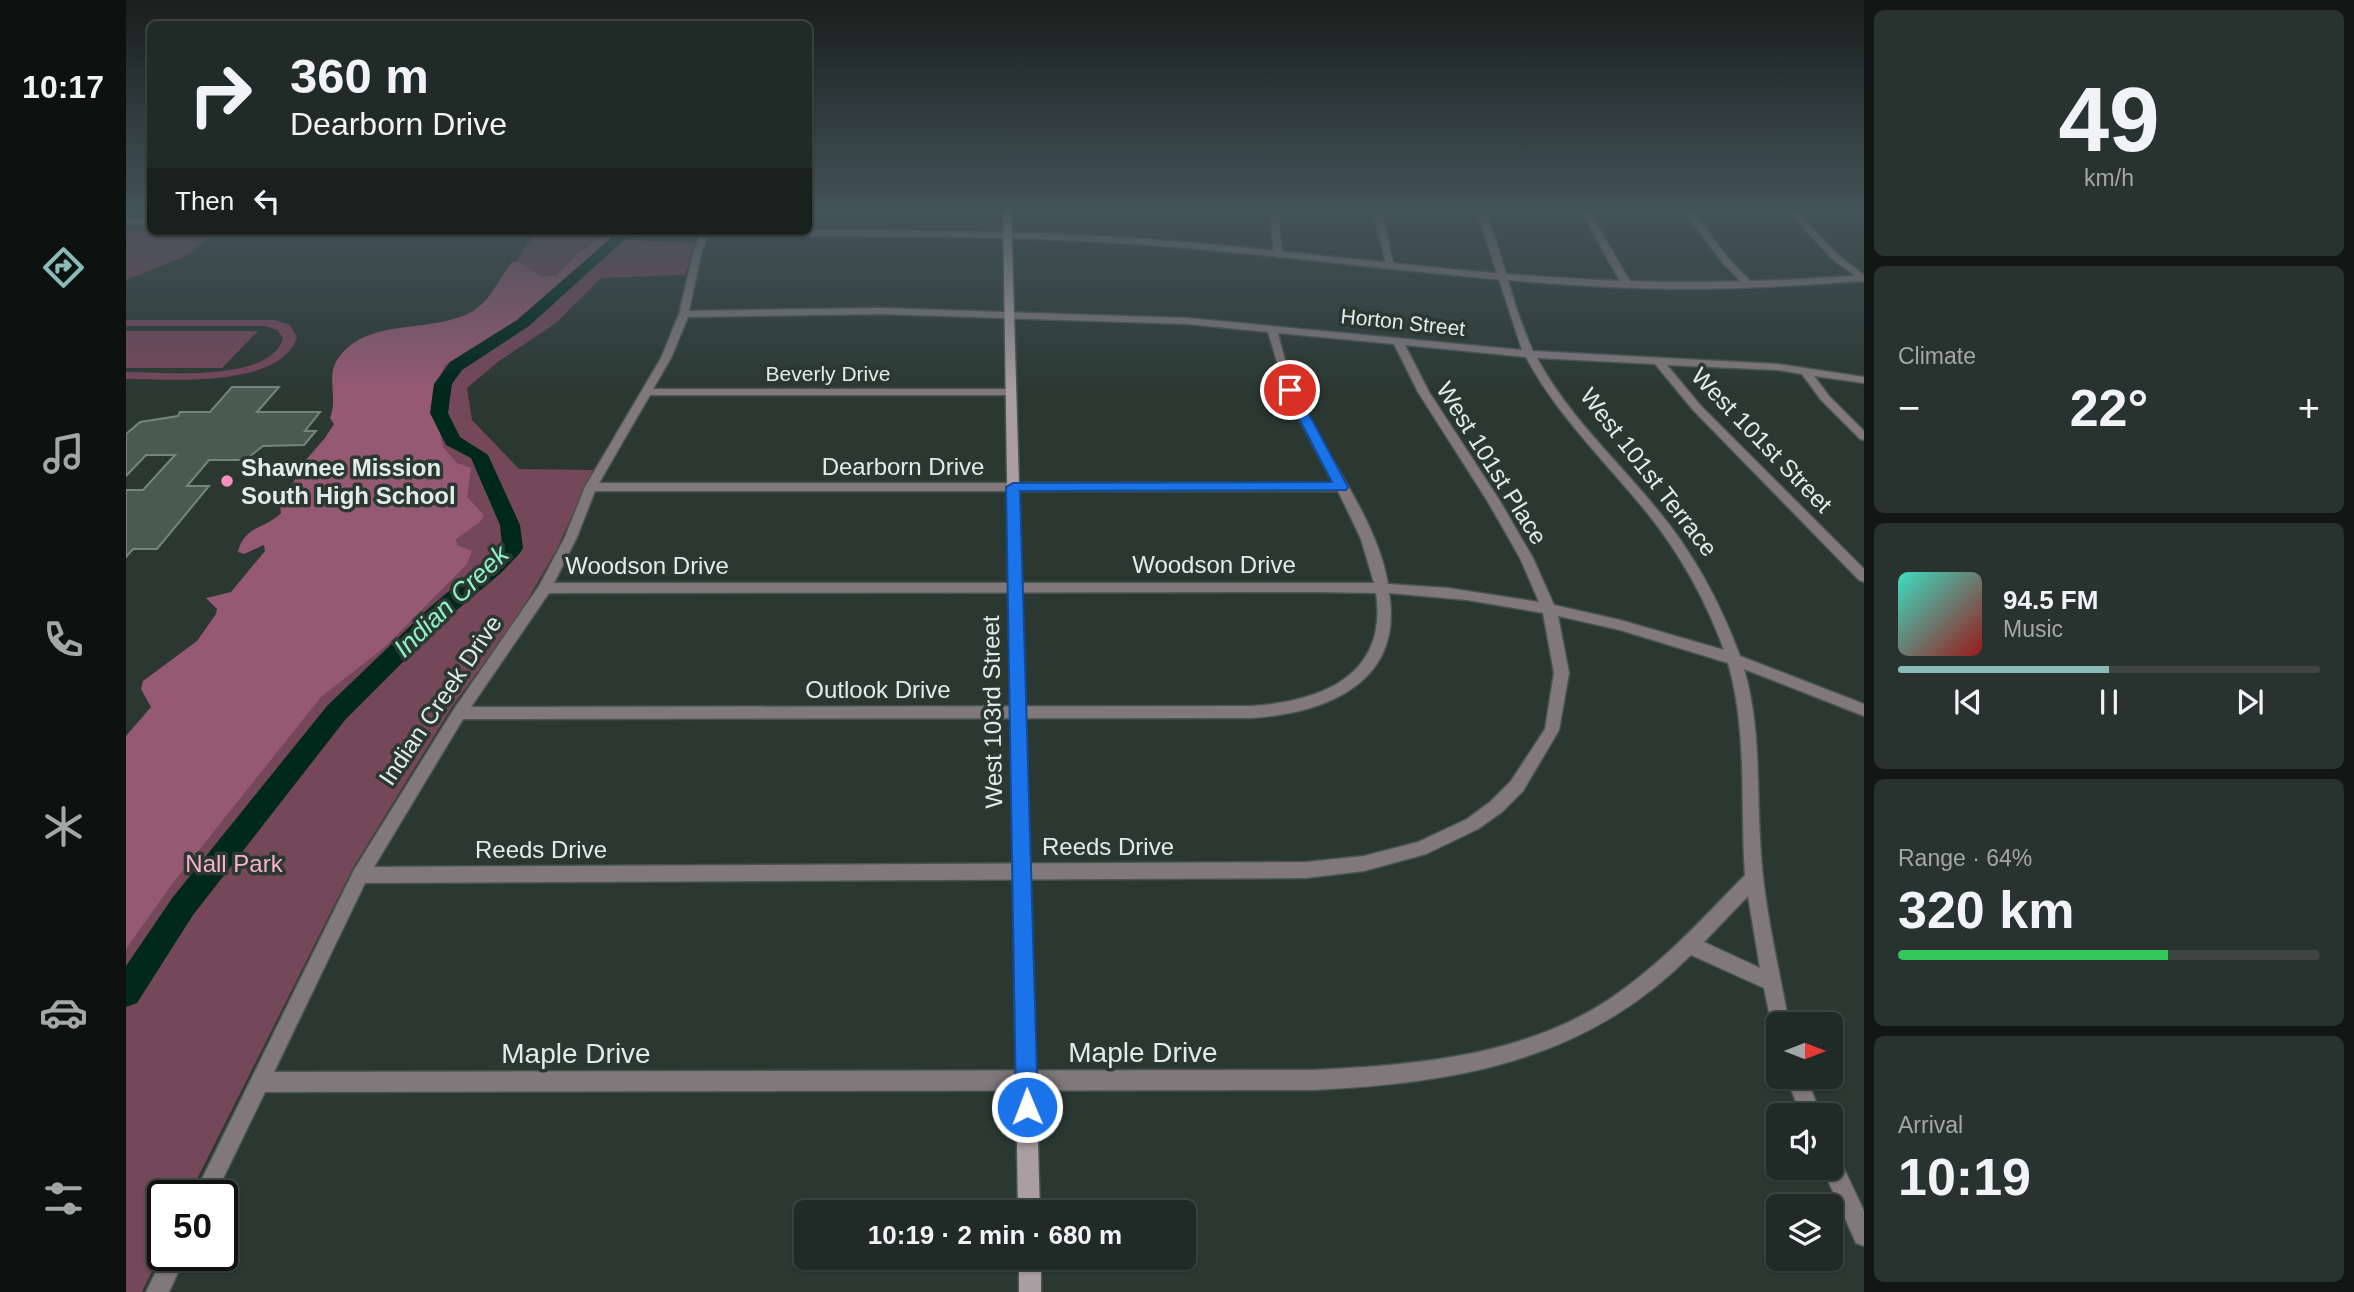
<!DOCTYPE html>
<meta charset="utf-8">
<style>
:root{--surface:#202a26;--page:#28322e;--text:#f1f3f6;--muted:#a2a7a7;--line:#3d4643;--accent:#8bbbb9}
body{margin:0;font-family:Arial,sans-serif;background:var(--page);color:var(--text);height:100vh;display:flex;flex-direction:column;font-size:26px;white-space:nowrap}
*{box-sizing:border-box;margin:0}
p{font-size:23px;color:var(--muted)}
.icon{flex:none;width:38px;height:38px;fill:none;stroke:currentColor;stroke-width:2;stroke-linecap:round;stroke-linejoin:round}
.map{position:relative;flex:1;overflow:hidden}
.side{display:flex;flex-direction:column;gap:10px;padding:10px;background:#121715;width:490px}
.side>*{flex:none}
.banner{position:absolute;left:21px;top:21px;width:665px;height:214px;border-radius:10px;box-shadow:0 2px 5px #0004,0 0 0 2px var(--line);background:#202a26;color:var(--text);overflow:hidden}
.needle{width:46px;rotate:90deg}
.controls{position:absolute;left:1640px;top:1012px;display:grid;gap:14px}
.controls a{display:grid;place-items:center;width:77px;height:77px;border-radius:10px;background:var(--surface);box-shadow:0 2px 5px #0004,0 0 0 2px var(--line);font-size:35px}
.speed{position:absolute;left:21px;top:1180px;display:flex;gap:14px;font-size:35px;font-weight:700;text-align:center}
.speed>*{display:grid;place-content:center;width:91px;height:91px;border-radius:50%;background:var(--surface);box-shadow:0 2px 5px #0004,0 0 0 2px var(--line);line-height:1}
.speed .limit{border:4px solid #111;border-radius:10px;background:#fff;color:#111}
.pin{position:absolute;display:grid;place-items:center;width:60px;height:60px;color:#fff;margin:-30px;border:4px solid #fff;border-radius:50%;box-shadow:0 2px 7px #0007}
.me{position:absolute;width:77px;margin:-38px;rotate:359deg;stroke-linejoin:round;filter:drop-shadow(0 0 5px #0008)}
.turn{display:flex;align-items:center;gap:24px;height:147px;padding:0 28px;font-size:32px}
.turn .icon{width:91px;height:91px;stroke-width:2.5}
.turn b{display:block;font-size:49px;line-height:60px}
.then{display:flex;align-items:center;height:66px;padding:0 28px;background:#0003;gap:14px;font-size:26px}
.big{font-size:52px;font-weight:600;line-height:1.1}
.side .widget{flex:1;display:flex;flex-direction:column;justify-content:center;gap:10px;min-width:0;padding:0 24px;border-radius:10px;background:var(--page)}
.side .dial{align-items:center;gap:0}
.dial b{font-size:91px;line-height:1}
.song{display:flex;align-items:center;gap:21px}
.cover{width:84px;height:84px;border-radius:10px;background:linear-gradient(135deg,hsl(170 70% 55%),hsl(0 70% 35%))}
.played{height:7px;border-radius:4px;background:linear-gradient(90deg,var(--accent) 50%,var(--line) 50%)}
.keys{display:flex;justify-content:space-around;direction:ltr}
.heat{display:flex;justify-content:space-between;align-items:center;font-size:38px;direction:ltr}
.charge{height:10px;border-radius:5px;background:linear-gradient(90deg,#34c759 64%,var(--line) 0)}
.trip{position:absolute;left:668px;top:1200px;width:402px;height:70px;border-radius:10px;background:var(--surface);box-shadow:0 2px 5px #0004,0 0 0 2px var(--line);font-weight:600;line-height:70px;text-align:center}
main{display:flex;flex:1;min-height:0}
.tabs{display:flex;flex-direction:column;width:126px;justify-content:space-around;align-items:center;background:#0d110f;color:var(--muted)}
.tabs .icon{width:49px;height:49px}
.tabs .current{color:var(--accent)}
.tabs b{font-size:32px;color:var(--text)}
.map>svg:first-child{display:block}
.green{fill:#744759}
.forest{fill:#955972}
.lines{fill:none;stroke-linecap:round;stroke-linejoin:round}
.river{fill:#00281b;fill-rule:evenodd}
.building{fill:#4a5952;stroke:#75847d;stroke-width:2}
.minor-casing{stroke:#48554f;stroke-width:3}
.tertiary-casing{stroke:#48554f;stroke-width:3}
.secondary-casing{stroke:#48554f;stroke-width:3}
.minor{fill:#80787b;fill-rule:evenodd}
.tertiary{fill:#80787b;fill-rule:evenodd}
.secondary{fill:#aa9ea2;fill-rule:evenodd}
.route{fill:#1a73e8;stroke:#114b97;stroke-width:2}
.poi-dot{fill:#fe8ebd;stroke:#2b3832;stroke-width:2.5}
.labels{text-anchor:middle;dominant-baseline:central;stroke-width:7;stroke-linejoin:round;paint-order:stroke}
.far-street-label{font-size:21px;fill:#e2ebe7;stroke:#2b3832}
.street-label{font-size:24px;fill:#e2ebe7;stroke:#2b3832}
.poi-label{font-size:24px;font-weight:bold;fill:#e2ebe7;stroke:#2b3832;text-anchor:start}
.park-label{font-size:24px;fill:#f9b0cd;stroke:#2b3832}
.water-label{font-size:26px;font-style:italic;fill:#8cf3c9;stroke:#2b3832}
.near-street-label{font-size:28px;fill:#e2ebe7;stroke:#2b3832}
</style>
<main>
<nav class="tabs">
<b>10:17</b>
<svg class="icon current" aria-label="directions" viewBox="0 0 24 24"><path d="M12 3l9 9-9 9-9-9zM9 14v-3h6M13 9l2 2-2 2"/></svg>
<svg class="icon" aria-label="music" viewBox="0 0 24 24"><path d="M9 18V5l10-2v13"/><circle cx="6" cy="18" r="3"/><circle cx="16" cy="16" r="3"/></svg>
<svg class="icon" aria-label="phone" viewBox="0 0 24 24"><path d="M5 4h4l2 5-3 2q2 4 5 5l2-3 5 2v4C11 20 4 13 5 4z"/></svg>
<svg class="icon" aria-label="climate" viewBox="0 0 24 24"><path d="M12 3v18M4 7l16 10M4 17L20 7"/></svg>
<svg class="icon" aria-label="car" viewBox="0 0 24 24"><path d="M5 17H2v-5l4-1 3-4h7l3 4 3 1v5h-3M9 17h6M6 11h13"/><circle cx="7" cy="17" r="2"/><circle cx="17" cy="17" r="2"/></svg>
<svg class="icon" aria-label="filters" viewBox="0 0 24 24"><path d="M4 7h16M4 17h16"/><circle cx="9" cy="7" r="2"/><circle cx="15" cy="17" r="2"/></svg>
</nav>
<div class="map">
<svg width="1738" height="1292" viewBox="0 0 1738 1292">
<rect width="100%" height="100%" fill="#2b3832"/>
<!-- green -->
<g class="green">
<polygon points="0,231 91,231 60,256 0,280"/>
<polygon points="409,234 569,243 559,275 475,278 430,323 373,361 341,388 346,420 393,469 467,470 430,551 391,618 326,707 227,868 63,1195 37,1195 37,1249 16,1292 0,1292 0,831 207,451 355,311"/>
<path d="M0 320H148L164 325 171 337C155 389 42 379 0 379V372C35 372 146 383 157 338L151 330 139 326H0Z"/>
<polygon points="0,331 132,331 96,368 0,368"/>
</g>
<!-- forest -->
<path class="forest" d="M477 236H485L453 269 392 319 319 365 306 395 317 447 331 463 345 468 341 497 358 515 354 522 330 539 331 545 346 551 341 564 260 646 195 697 46 884 0 949V736L25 707 15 689 17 681 71 641 90 614 91 609 80 598 105 592 139 551 138 545 118 554 112 552C118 526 139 529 155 513L154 506 147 505 146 501 165 487 179 461 199 438 208 424 204 418C213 396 198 375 214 356 246 315 309 336 350 309 366 298 374 277 386 262H393L414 276H430L454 251Z"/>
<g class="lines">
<!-- river -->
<polygon class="river" points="493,231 508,231 403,326 336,370 326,384 322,413 334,437 362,455 394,525 397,548 394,553 375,573 319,620 219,720 67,915 11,1003 0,1007 0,966 47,897 201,706 303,608 376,546 374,525 345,458 320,445 304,413 308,384 324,362 391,320"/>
</g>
<!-- building -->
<polygon class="building" points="106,387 153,387 131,412 194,412 179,431 190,431 178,445 137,446 119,460 83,460 61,486 83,486 31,549 7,549 0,557 0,490 17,490 49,455 20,455 0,476 0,434 14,422 52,416 54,412 84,412"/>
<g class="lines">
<defs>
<g id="minor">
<polygon points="1144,209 1152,209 1156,254 1152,257 1148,254"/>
<polygon points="1247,209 1255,209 1268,266 1260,264"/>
<path d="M1350 209H1358C1378 256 1386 306 1407 351L1652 364 1738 377V383L1688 376 1703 396 1738 431V440L1734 439 1695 400 1676 374 1652 370 1541 365 1575 406 1738 569V582L1733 580 1567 410 1529 364 1411 358C1441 414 1490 459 1530 508 1567 552 1594 602 1614 656L1738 704V716L1618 669C1636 730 1630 792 1635 855 1639 912 1653 968 1663 1024H1652V1033L1647 1031 1638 988 1565 955C1458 1062 1331 1083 1185 1090L139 1092 89 1195H68L228 870 328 709 413 586 439 537 459 487 535 358 553 314 567 254 575 231H583L575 254 563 311 755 308 1061 318 1396 350ZM755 314 1061 324 1142 332 1162 398 1207 483H473L524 395H884L889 392 884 389H527L545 358 562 317ZM1152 333 1268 344 1292 392 1362 502 1394 558 1413 602 1322 588 1262 584C1252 523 1206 464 1178 409 1166 385 1158 359 1152 333ZM1279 345 1400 357C1431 416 1481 463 1522 514 1555 555 1580 601 1598 650L1494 620 1428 605 1407 558 1374 501 1303 392ZM469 491H1212L1235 539 1248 583H428L451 537ZM1188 592 1250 593C1262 676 1196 701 1126 706L345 707 423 593ZM1263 593 1341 600 1417 613 1428 673 1419 729 1385 781 1364 802 1341 819 1292 842 1238 856 1180 862 248 867 337 719 1126 718C1200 713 1278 683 1263 593ZM1432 616 1494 630 1602 663C1622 733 1614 804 1619 875 1579 916 1542 957 1495 991 1407 1056 1291 1065 1185 1070L148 1072 239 883 1180 878 1238 871 1300 854 1352 829 1376 812 1397 791 1433 730 1443 673ZM1622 896 1634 968 1578 942Z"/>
<polygon points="1454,209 1462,209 1505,283 1503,285 1495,283"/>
<polygon points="1556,209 1565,209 1602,258 1626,283 1626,287 1620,287 1596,262"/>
<polygon points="1660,209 1669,209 1712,255 1738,275 1738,282 1706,259"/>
<polygon points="1660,1076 1680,1076 1695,1115 1675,1115"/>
<polygon points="1704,1151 1711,1154 1738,1211 1738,1246 1730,1243 1696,1167 1704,1167"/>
<polygon points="38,1255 60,1255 43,1292 20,1292"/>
</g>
<g id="tertiary">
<polygon points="0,218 24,218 24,223 0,224"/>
<path d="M482 231C661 231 841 227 1019 239 1170 250 1321 273 1473 280 1562 284 1649 282 1738 275V281C1679 285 1621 289 1562 289 1381 288 1201 258 1022 245 843 231 664 239 486 234Z"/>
</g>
<g id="secondary">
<polygon points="877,209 885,209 914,1213 892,1213"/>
<rect x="893" y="1258" width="22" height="34"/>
</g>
</defs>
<!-- minor casing -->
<use href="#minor" class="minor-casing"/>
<!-- tertiary casing -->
<use href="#tertiary" class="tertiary-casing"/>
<!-- secondary casing -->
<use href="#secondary" class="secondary-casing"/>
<!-- minor -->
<use href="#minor" class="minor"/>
<!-- tertiary -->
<use href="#tertiary" class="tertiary"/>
<!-- secondary -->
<use href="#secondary" class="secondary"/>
</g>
<!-- sky -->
<linearGradient id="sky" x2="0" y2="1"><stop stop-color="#181f1c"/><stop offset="0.54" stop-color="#44535a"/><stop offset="1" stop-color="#44535a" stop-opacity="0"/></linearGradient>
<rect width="1738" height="390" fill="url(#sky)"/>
<!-- route -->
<polygon class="route" points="1160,387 1170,390 1222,487 1220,490 894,491 912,1107 909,1115 901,1118 893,1115 890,1107 880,487 887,483 1206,482 1158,390"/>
<!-- markers -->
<circle class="poi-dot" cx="101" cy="481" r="7"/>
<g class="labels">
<!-- far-street labels -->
<g class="far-street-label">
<text transform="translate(1277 322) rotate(6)">Horton Street</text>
<text x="702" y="373">Beverly Drive</text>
</g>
<!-- street labels -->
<g class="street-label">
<text transform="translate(1636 440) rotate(46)">West 101st Street</text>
<text transform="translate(1366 463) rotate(58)">West 101st Place</text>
<text x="777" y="466">Dearborn Drive</text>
<text transform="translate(1523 472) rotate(52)">West 101st Terrace</text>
<text x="1088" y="564">Woodson Drive</text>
<text x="521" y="565">Woodson Drive</text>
<text x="752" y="689">Outlook Drive</text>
<text transform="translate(314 700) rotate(-56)">Indian Creek Drive</text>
<text transform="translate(866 712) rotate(-91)">West 103rd Street</text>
<text x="982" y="846">Reeds Drive</text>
<text x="415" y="849">Reeds Drive</text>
</g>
<!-- poi labels -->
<g class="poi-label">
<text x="115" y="467">Shawnee Mission<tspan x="115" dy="28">South High School</tspan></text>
</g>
<!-- park labels -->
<g class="park-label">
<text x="108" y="863">Nall Park</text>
</g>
<!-- water labels -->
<g class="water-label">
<text transform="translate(325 601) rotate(-44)">Indian Creek</text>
</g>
<!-- near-street labels -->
<g class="near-street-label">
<text x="1017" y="1052">Maple Drive</text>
<text x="450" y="1053">Maple Drive</text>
</g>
</g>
</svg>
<div class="controls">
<a><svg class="needle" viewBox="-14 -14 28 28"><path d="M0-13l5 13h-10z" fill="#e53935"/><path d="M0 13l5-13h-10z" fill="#a2a7a7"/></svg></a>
<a><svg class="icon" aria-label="sound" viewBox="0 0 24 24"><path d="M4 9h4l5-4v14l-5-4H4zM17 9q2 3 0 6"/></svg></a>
<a><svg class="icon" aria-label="layers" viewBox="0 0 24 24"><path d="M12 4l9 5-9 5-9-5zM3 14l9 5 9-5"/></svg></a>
</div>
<div class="speed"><div class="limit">50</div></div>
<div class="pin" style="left:1164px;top:390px;background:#d93025"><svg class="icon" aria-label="arrive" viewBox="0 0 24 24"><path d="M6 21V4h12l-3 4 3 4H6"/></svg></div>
<svg class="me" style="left:901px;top:1107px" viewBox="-20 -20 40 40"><circle r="17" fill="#1a73e8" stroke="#fff" stroke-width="3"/><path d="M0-11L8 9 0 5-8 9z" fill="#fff"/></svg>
<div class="trip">10:19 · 2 min · 680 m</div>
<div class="banner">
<div class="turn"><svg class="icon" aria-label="right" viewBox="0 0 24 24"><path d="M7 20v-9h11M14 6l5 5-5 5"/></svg><div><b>360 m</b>Dearborn Drive</div></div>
<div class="then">Then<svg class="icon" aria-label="left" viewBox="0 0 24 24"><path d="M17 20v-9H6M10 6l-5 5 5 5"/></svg></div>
</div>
</div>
<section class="side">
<div class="widget dial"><b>49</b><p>km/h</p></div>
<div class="widget"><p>Climate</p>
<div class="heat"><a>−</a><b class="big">22°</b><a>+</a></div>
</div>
<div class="widget">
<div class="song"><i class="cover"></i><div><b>94.5 FM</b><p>Music</p></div></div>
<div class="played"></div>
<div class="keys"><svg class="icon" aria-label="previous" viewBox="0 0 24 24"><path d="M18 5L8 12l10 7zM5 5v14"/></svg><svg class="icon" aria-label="pause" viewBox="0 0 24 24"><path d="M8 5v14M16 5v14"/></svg><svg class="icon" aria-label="next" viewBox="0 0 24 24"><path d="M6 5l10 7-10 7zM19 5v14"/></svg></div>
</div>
<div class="widget"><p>Range · 64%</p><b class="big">320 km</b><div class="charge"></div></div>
<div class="widget"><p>Arrival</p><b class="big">10:19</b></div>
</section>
</main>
